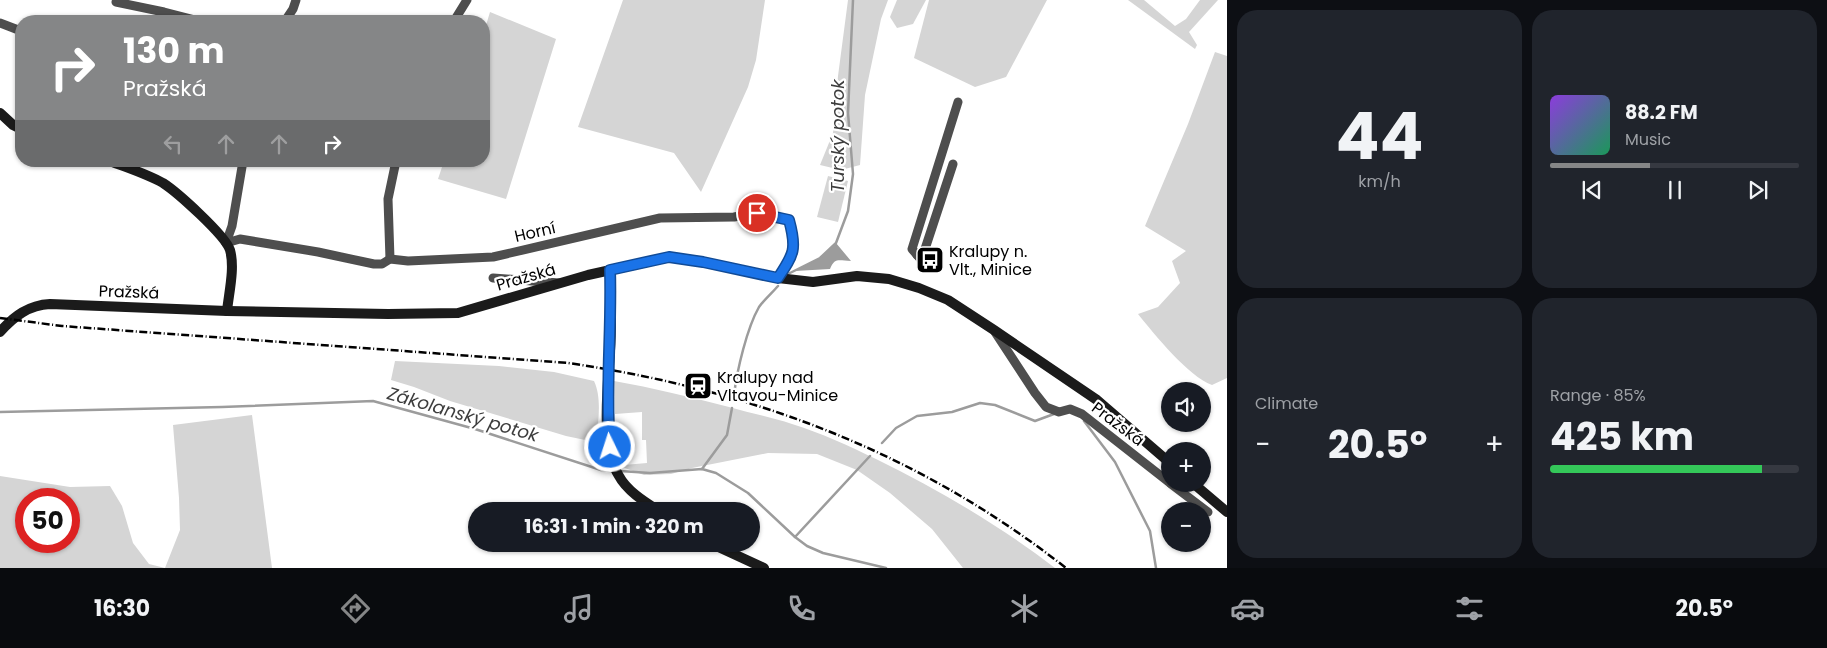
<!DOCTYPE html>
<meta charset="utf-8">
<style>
:root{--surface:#171b24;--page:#20242c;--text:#f1f3f6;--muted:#9ea1a6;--line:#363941;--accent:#858687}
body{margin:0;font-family:Poppins,sans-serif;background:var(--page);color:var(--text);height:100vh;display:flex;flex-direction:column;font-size:19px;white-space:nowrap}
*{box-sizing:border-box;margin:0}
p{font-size:16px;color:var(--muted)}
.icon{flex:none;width:28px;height:28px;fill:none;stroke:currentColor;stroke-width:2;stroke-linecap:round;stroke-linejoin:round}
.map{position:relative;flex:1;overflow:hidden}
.panel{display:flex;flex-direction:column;gap:10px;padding:10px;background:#0d0f14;width:600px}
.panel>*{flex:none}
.guide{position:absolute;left:15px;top:15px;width:475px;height:152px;border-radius:20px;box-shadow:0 1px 4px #0004;background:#858687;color:#fff;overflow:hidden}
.fabs{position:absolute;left:1161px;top:382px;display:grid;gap:10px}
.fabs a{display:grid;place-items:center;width:50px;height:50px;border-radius:50%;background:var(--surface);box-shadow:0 1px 4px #0004;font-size:25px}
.speed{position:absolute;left:15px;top:488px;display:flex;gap:10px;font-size:25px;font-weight:700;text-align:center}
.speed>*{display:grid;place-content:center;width:65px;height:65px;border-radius:50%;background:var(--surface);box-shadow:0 1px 4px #0004;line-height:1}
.speed .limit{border:8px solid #d22;background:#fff;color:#111}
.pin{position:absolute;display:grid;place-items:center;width:42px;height:42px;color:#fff;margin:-21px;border:2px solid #fff;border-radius:50%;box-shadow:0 1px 5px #0007}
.me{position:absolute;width:55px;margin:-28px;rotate:356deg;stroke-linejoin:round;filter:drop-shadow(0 0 4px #0008)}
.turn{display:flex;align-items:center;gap:18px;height:105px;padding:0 25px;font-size:22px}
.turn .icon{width:65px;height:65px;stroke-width:2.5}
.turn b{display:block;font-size:35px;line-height:42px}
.lanes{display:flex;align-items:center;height:48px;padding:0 25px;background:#0003;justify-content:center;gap:25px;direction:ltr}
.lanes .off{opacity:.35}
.big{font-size:38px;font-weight:700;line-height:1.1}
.panel .tile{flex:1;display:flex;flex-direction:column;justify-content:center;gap:8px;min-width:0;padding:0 18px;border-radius:20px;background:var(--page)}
.panel .dial{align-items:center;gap:0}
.dial b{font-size:65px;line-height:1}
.song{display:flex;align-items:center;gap:15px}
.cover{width:60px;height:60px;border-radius:8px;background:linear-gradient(135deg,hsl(270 70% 55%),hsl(150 70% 35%))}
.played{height:5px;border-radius:2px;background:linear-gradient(90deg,var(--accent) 40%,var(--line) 40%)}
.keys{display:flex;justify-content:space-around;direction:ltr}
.heat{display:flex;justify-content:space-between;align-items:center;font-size:28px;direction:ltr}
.charge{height:8px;border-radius:4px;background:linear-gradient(90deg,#34c759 85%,var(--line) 0)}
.panel .tiles{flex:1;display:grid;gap:10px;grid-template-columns:repeat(2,1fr)}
.trip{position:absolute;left:468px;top:502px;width:292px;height:50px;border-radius:25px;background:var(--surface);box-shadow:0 1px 4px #0004;font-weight:700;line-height:50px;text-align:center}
.menu{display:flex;height:80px;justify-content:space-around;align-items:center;background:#090b0e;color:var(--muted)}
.menu .icon{width:35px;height:35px}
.menu .active{color:var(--accent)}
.menu b{font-size:22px;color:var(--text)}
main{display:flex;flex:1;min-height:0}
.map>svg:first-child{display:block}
.green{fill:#d5d5d5;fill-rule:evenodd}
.water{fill:#9c9c9c}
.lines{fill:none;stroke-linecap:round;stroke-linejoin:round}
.stream{stroke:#9c9c9c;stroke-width:2.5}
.street{stroke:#4e4e4e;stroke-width:9}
.secondary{stroke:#1b1b1b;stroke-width:10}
.rail{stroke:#000;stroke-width:2.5;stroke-dasharray:8 2.5 1 2.5;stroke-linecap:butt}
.route-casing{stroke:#114b97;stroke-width:12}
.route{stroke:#1a73e8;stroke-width:9}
.labels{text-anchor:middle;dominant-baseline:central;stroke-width:4.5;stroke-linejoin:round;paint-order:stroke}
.street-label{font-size:16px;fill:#000;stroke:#fff}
.poi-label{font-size:16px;fill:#000;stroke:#fff;text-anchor:start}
.water-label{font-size:18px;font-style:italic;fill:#3d3d3d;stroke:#fff}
</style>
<main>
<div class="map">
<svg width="1227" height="568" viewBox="0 0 1227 568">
<rect width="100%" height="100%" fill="#fff"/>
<!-- green -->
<g class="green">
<polygon points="623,0 765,0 756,60 748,87 701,192 674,153 578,127"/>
<polygon points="848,0 888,0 881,19 865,95 860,165 841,170 820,165 833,133 838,76"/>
<polygon points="897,0 926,0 913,24 897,28 890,17"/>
<polygon points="929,0 1047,0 1006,77 975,87 914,58"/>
<polygon points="1128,0 1144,0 1175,26 1186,19 1200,0 1218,0 1189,32 1197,45 1195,49"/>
<polygon points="490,12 556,39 506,199 438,179 444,161 484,161 484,32"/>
<path d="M1215 52 1227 56V378L1212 385C1188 376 1155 335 1138 314L1158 307 1180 283 1172 261 1186 251 1145 226 1188 124Z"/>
<polygon points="828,176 848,181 838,222 817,217"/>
<path d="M395 361 499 366 554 372 594 381C602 398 598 420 597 439L590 441 566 436 450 401 414 387 391 380Z"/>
<path d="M614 381C653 388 691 397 729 407 750 413 771 417 792 424 821 433 849 446 876 459 939 490 999 525 1055 568H963L932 529 890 493 857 470 817 454 768 453 692 468 671 474 644 475 622 467 624 465 647 463 646 440H642V412L615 414Z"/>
<polygon points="252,415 272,568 165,568 180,530 179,498 173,425"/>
<path d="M0 476 70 487 110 486 122 506 133 543 149 564 165 568H0ZM26 499H69V541H26Z"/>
</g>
<!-- water -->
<path class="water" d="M836 243 851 261C839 261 835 257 830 269L795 271 820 258Z"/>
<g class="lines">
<!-- stream -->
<g class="stream">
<polyline points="788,274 820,258 836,243 848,211 853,174 848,113 853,0"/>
<path d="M734 395C737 370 747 328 759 307 764 300 772 293 778 286"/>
<polyline points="0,412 222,407 373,401 475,429 601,470 612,471"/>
<polyline points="1084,421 1115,462 1150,531 1156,568"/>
<polyline points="882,443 896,428 917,416 952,412 980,403 995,405 1035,421 1054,414"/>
<polyline points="702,469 727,435 732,408"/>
<polyline points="620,471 650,473 702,469 716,473 748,493 795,537 807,546 823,553 886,568"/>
<polyline points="795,537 870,456"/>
</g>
<!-- street -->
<g class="street">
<polyline points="117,0 116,2 164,12 199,21"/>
<polyline points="285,21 293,9 296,0"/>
<polyline points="454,21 467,0"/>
<polyline points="0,23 21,31"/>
<path d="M226 243 240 239 318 252 374 264H382L390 259 408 261 493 257 660 218 734 217 757 213 789 220C797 249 794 254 778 278"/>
<polyline points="226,243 232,226 243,161"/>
<polyline points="917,255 924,252 953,164"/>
<polyline points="390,259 388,199 396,161"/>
<polyline points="924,263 912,249 958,102"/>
<polyline points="493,278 559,283"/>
<polyline points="995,332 1035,393 1046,407 1059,412 1070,409 1082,414 1170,483"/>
<polyline points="1171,484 1208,512"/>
</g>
<!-- secondary -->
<g class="secondary">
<polyline points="0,113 13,125 21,129"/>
<path d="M110 161C128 168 147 174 163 183 177 192 225 235 230 250 235 268 229 292 227 311"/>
<path d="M610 270C611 297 612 324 610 351 608 386 600 445 619 476 627 491 645 502 659 511"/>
<path d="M0 332C14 316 29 305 50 304L227 311 388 314 458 313 588 275 669 257 703 262 778 278 813 282 857 276 889 279 919 288 948 300 994 330 1097 400 1170 463"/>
<polyline points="1194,484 1227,512"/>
<polyline points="712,544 764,568"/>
</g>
<!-- rail -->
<path class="rail" d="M0 318 62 326 568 363C753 390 918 452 1066 568"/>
</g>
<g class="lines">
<defs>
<path id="route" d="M610 447C605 388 612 329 610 270L669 257 703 262 778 278C794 254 797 249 789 220L757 213"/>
</defs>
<!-- route casing -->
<use href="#route" class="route-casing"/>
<!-- route -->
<use href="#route" class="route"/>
</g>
<!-- icons -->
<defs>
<symbol id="bus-square" viewBox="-11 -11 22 22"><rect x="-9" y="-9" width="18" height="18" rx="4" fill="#000" stroke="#fff"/><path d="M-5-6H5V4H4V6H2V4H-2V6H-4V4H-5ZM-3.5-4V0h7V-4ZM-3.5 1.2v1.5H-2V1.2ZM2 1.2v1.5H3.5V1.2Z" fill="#fff"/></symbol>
<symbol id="station-square" viewBox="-11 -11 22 22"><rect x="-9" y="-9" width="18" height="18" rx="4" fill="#000" stroke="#fff"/><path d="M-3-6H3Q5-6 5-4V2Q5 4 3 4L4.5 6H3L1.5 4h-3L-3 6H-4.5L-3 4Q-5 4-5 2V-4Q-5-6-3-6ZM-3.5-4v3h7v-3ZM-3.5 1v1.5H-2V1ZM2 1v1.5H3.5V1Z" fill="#fff"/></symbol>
</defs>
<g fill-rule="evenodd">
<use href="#bus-square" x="914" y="244" width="32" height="32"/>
<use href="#station-square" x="682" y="370" width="32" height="32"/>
</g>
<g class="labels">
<!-- street labels -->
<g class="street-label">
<text transform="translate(535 232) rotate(-13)">Horní</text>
<text transform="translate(526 277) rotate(-16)">Pražská</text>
<text transform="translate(129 292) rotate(2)">Pražská</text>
<text transform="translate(1118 424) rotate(37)">Pražská</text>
</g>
<!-- poi labels -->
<g class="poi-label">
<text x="949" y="251">Kralupy n.<tspan x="949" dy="18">Vlt., Minice</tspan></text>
<text x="717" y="377">Kralupy nad<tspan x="717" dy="18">Vltavou-Minice</tspan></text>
</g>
<!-- water labels -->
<g class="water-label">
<text transform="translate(837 136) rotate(-90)">Turský potok</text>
<text transform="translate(463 414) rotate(16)">Zákolanský potok</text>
</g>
</g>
</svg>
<div class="fabs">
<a><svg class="icon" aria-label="sound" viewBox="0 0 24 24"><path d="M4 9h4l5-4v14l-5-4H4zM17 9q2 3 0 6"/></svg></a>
<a>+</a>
<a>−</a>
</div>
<div class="speed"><div class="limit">50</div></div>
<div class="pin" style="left:757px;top:213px;background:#d93025"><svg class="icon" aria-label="arrive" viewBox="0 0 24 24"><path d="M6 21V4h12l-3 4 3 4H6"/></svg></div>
<svg class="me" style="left:610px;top:447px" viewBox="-20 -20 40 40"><circle r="17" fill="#1a73e8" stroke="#fff" stroke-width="3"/><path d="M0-11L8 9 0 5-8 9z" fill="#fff"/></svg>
<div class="trip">16:31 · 1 min · 320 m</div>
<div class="guide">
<div class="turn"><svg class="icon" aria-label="right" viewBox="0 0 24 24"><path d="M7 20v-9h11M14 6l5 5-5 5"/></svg><div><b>130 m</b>Pražská</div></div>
<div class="lanes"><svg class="icon off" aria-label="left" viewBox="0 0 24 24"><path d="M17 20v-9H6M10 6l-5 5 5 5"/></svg><svg class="icon off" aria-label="ahead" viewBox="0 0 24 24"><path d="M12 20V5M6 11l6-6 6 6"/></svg><svg class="icon off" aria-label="ahead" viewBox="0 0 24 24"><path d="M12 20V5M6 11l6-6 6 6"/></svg><svg class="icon" aria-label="right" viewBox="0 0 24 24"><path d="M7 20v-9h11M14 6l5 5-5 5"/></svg></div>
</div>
</div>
<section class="panel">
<div class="tiles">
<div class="tile dial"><b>44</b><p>km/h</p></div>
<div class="tile">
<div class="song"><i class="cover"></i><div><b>88.2 FM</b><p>Music</p></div></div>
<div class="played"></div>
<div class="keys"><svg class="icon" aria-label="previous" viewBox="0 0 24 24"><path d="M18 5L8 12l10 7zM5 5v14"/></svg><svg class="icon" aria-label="pause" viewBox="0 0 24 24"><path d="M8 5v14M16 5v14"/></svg><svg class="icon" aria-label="next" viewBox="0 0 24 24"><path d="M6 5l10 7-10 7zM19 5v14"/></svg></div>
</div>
<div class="tile"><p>Climate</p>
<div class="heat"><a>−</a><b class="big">20.5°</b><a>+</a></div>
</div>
<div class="tile"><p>Range · 85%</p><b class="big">425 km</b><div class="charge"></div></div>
</div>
</section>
</main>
<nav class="menu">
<b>16:30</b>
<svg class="icon active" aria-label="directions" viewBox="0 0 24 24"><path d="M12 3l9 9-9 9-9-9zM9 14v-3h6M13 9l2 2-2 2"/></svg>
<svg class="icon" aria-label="music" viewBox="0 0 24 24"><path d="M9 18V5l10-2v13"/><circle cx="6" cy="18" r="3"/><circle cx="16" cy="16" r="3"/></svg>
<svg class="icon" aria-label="phone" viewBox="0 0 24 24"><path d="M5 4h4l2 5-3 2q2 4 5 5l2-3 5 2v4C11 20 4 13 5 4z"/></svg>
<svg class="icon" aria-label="climate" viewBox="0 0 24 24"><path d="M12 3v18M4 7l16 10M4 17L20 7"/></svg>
<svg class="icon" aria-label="car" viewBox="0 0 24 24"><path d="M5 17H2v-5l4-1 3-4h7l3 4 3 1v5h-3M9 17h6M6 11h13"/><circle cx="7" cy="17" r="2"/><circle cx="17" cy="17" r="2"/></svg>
<svg class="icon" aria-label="filters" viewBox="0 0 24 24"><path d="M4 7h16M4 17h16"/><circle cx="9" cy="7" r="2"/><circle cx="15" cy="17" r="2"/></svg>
<b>20.5°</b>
</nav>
